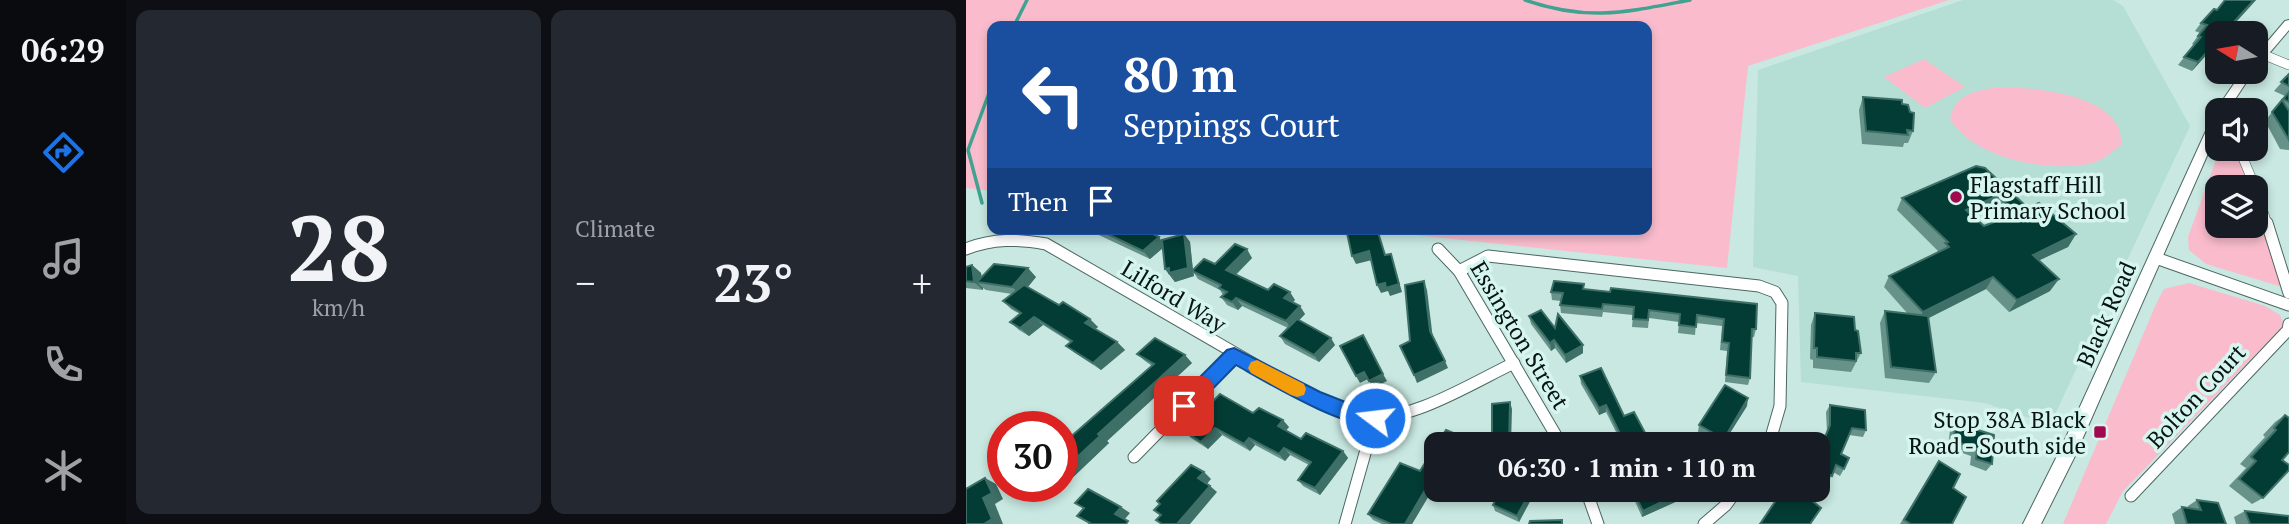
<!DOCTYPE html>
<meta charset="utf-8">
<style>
:root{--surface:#171b24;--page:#242831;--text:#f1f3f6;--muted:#9ea1a6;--accent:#1a73e8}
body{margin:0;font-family:"PT Serif",serif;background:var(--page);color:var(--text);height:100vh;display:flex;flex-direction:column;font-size:26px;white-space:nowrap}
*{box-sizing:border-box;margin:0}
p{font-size:23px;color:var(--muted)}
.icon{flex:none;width:38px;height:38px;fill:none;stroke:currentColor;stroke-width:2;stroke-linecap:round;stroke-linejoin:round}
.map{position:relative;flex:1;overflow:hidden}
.side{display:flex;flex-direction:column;gap:10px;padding:10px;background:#0d0f14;width:840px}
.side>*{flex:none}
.top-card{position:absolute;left:21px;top:21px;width:665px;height:214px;border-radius:14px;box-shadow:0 4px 10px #0003;background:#1a4fa0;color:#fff;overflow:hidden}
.needle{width:46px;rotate:281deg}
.controls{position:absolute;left:1239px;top:21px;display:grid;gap:14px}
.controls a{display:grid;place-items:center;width:63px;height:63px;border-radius:14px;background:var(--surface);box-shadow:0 4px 10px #0003;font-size:35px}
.speed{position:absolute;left:21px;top:411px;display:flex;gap:14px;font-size:35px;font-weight:700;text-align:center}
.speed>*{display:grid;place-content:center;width:91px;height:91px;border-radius:50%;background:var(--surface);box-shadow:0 4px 10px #0003;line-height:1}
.speed .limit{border:10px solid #d22;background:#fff;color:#111}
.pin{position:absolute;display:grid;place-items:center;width:60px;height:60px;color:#fff;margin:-30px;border-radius:14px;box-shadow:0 4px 10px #0006}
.me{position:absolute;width:77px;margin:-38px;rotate:285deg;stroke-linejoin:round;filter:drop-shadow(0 0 5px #0008)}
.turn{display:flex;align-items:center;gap:24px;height:147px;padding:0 21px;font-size:32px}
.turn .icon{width:91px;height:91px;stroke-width:2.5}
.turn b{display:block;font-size:49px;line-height:60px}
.then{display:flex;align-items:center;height:66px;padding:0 21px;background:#0003;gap:14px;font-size:26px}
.big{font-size:52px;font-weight:600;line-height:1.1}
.side .tile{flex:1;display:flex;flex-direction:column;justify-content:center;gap:10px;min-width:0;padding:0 24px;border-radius:14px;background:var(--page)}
.side .dial{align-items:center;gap:0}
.dial b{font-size:91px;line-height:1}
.heat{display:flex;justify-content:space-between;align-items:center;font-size:38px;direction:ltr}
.side .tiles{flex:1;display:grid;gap:10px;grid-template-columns:repeat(2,1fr)}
.trip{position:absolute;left:458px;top:432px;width:406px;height:70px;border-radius:14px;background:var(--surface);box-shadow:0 4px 10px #0003;font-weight:600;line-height:70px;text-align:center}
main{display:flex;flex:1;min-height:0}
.tabs{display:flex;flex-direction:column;width:126px;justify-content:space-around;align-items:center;background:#090b0e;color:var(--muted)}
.tabs .icon{width:49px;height:49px}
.tabs .current{color:var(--accent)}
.tabs b{font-size:32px;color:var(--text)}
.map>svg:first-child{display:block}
.built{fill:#b5ded5}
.green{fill:#fabccc}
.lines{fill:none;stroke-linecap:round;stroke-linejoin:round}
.stream{stroke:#41a292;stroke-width:3.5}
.street-far1-casing{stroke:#4c6862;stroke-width:10}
.street-casing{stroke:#4c6862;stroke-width:13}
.secondary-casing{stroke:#4c6862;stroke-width:2}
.street-far1{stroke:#fff;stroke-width:9}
.street{stroke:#fff;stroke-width:11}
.secondary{fill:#fff;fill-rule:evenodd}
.wall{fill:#66928a;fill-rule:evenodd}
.shaded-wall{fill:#3e7068}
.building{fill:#033c34;stroke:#3e7068;stroke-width:2;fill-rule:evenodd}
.route{fill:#1a73e8;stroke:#114b97;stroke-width:2}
.slow{fill:#f59e0b}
.poi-dot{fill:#a00b50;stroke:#d5f5ee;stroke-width:2.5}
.labels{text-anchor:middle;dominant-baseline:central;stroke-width:7;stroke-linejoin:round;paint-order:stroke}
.poi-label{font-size:23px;fill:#081412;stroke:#d5f5ee;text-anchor:start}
.street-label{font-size:23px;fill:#081412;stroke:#d5f5ee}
</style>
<main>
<nav class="tabs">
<b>06:29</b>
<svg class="icon current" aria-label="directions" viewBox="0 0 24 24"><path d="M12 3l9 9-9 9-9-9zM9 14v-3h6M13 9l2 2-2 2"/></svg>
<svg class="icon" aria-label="music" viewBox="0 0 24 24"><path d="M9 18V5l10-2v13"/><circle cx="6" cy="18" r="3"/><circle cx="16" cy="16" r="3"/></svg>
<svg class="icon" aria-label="phone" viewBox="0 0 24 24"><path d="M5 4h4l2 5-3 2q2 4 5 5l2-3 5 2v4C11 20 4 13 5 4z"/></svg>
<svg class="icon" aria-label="climate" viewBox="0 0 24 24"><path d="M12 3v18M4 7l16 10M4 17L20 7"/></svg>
</nav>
<section class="side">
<div class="tiles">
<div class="tile dial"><b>28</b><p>km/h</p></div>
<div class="tile"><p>Climate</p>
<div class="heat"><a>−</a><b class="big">23°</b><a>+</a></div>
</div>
</div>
</section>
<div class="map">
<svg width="1323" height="524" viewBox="0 0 1323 524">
<rect width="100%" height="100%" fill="#c8e8e1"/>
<!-- built -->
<polygon class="built" points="997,0 1147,0 1157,6 1224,126 1084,425 1019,403 835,382 832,276 787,267 792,70"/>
<!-- green -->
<g class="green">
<polygon points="0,0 983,0 782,66 761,268 392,229 681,229 681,26 26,26 26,191 0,188"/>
<polygon points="958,59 999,87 959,108 918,77"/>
<path d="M1032 87C1066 88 1137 92 1153 129 1155 133 1155 141 1155 145 1145 153 1135 162 1122 164 1078 172 1008 158 984 119 989 94 1009 91 1032 87Z"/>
<polygon points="1254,149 1271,155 1285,187 1251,187 1251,226 1290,226 1290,198 1316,287 1240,264 1223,250 1222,237"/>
<polygon points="1223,283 1299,306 1314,315 1318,325 1157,491 1140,524 1097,524 1190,304 1198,289"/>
</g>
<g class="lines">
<!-- stream -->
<g class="stream">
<path d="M559 0C622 22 661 12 724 0"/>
<polyline points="48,26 61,0"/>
<polyline points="16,203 2,150 26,85"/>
</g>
<defs>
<g id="street-far1">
<polyline points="1296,54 1323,65"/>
<polyline points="1277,158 1289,187"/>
<polyline points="1290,189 1301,224"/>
</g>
<g id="street">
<polyline points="1301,223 1323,293"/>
<path d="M0 249C27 238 52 239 80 244L333 390C353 401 374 413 397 417 442 424 508 382 548 363"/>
<polyline points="472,249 493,271 595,444"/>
<polyline points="1190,258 1323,305"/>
<polyline points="493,271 522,256 793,286 809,292 816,303 814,406 803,444"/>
<polyline points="168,457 268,355"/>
<polyline points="620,490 632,524"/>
<polyline points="1165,496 1322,330 1323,324"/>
<polyline points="379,524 409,418"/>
<polyline points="738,524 760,505 771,490"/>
</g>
<g id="secondary">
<polygon points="1323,20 1323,30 1294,64 1290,65 1290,55 1319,21"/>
<polygon points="1276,72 1287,72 1262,110 1251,112 1250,110"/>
<polygon points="1251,116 1251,133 1108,458 1075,524 1057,524 1096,446 1245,120"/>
</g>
</defs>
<!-- street-far1 casing -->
<use href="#street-far1" class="street-far1-casing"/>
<!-- street casing -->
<use href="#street" class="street-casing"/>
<!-- secondary casing -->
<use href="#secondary" class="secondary-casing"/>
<!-- street-far1 -->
<use href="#street-far1" class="street-far1"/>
<!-- street -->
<use href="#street" class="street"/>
<!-- secondary -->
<use href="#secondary" class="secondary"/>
</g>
<!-- wall -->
<g class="wall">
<polygon points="1290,0 1260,33 1251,33 1251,43 1226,71 1212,65 1228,45 1226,44 1234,33 1229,31 1235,23 1251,10"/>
<polygon points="1323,74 1323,150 1314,149 1299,121 1319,96 1308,91"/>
<polygon points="897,97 936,104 947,131 942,143 938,143 937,147 896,144 893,110"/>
<path d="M1010 166 1062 208 1110 234 1102 247 1073 260 1084 291 1043 312 1020 289 962 318 970 372 963 383 919 378 914 323 919 311 942 314 918 287 923 276 973 252 931 210 936 198ZM1025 208 1036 219 1018 226 1007 216Z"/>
<polygon points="120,229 177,229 196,242 218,234 224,242 227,270 249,264 286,258 270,275 302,290 329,300 326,302 339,314 333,320 369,345 353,362 319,344 314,336 322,328 276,306 272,310 261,305 255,297 257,295 254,290 232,279 228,273 228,276 209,282 199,269 197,248 184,259"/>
<polygon points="6,265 15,273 16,277 70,277 62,287 132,327 129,329 151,342 159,350 135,370 109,353 100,346 104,342 77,325 63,336 53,330 44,322 54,314 45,309 37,301 46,294 20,290 17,288 17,290 0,288 0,267"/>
<polygon points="618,284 618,289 791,304 790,329 788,337 786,337 784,378 782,385 759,382 761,351 754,350 756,326 730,323 729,335 712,333 713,322 683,318 682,328 666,327 667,315 637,312 636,317 595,313 594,305 595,301 586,300 585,292"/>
<polygon points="849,313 889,330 895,353 885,372 847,368 847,360 844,359 845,325"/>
<polygon points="563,316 589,328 617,345 617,353 600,363 589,348 585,351 565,324"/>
<polygon points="171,354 226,363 141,441 143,443 102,482 96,478 96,437 101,440 186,366 179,361"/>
<polygon points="614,376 658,416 685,444 656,444 640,412 633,415 615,384"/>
<polygon points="864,405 900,430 897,437 883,435 875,454 878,469 874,476 867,472 862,483 858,481 861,432 860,412"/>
<polygon points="781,406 757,444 754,444 732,432 733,425"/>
<polygon points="287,413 323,427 320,430 335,439 377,451 382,458 354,495 337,486 332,480 343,465 324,455 319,461 289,445 284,451 256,435 242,449 225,438 218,431"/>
<polygon points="1319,415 1323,418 1323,453 1322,453 1316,460 1297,498 1286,504 1263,486 1280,468 1274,464 1299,437 1297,435 1309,422"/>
<polygon points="989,423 1026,464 1020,471 1004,465 1005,456 982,448 984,430"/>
<polygon points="480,430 502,439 504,444 471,444 471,482 446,524 416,524 407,520 402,514 434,463 454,471"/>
<polygon points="973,461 987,488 986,524 934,524 968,468"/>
<polygon points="570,490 553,522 529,511 527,505"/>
<polygon points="664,490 715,490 716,499 676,517"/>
<polygon points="1231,500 1260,524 1209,524 1206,514 1216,507 1222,508 1222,506"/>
<polygon points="1279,511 1323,524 1270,524 1268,517"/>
</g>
<!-- shaded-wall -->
<g class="shaded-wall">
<polygon points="1288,0 1290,0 1260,33 1258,33"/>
<polygon points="1251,41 1251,43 1226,71 1232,62"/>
<polygon points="1031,196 1025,208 994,222 1000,210"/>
<polygon points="218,234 224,242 227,271 226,271 228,276 209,282 199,269"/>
<polygon points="1110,234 1102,247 1059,267 1067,255"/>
<polygon points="193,237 199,246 184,259 177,251"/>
<polygon points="281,249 286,258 266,278 260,270"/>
<polygon points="403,251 406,260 390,264 386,256"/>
<polygon points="425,254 436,292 424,296 422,291 415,293 411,285"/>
<polygon points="6,265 15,273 16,283 11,282 17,288 17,290 8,282"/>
<polygon points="62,268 70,277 55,295 46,287"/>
<polygon points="1027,277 1020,289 951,324 957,312"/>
<polygon points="1093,279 1084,291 1043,312 1051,300"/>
<polygon points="458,281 461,290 467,339 464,331"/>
<polygon points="324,292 329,300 323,306 318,298"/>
<polygon points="270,298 276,306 272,310 266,302"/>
<polygon points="334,306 339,314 325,329 320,321"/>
<polygon points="68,317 77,325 63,336 54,328"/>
<polygon points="124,319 132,327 127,331 119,323"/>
<polygon points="365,338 369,345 353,362 348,355"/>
<polygon points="588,340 589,348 585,351 584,343"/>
<polygon points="151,342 159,350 135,370 127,363"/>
<polygon points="617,345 617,353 600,363 599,355"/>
<polygon points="219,355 226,363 141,441 143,443 102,482 96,478 96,471 132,434"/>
<polygon points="479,361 482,368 451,383 448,375"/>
<polygon points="398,372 402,379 394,383 390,376"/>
<polygon points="417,374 421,381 407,388 403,381"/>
<polygon points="782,398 781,406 757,444 758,439"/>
<polygon points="544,402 546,409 545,444 543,444"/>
<polygon points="640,405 640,412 633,415 633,408"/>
<polygon points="317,420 323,427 318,433 312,426"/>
<polygon points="249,428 256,435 242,449 235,442"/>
<polygon points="283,438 289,445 284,451 278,444"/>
<polygon points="318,448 324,455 319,461 313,454"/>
<polygon points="377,451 382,458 354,495 349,488"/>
<polygon points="470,470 471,482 446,524 439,524"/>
<polygon points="238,472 245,479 240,485 232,478"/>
<polygon points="19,478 30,484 37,499 29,504 37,524 18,524 17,498"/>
<polygon points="244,486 251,492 224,524 211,524"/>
<polygon points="565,490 570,490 553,522 551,516"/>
<polygon points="716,492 716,499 676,517 677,511"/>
<polygon points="155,507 164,513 158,520 149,514"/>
</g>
<!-- building -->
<g class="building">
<polygon points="1259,0 1288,0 1258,33 1251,33 1251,41 1232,62 1218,57 1235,37 1232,36 1241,25 1235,23 1248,9 1251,10"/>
<polygon points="1323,74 1323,86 1315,82"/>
<polygon points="1323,92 1323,102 1317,99"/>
<polygon points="897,97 936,100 936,104 942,105 944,112 948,113 947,131 941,130 942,135 900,131"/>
<polygon points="1316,100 1323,111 1323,140 1306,112"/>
<path d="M1010 166 1019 168 1062 208 1073 203 1110 234 1067 255 1093 279 1051 300 1027 277 957 312 923 276 983 247 979 243 982 242 936 198ZM1031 196 1051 213 1018 226 1000 210Z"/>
<polygon points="131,229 177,229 193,237 177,251"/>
<polygon points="396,229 411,229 419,255 425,254 433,284 420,288 419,283 411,285 403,251 386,256 381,233"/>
<polygon points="218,234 222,268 203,273 203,268 199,269 196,240"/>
<polygon points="269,244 281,249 260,270 302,290 308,284 324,292 318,298 334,306 320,321 270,298 266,302 255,297 261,292 253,288 255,285 226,271 238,259 249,264"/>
<polygon points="28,264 62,268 46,287 11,282"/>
<polygon points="6,265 8,282 0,281 0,267"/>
<polygon points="458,281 464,331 479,361 448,375 434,346 444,341 439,285"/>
<polygon points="588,281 618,284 617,289 644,292 645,288 791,304 790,329 786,329 784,378 760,375 763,343 756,342 758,319 731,315 730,327 713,325 714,314 683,310 682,320 667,319 668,307 637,304 636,309 594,305 597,293 585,292"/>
<polygon points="58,285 93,305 97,302 124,319 119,323 151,342 127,363 100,346 106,341 68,317 54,328 44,322 55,313 37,301"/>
<polygon points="575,310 589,328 592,314 617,345 599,355 588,340 584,343 563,316"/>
<polygon points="919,311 962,316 970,372 925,367"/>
<polygon points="849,313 888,317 889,330 892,331 895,353 890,353 890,361 851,357 851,348 848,348"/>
<polygon points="331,319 365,338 348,355 314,336"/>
<polygon points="397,335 417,374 403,381 398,372 390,376 374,346"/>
<polygon points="189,338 219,355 132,434 134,436 96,471 96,437 101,440 188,364 171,354"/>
<polygon points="635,368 658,416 668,412 685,444 659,444 640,405 633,408 614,376"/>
<polygon points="759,385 782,398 758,439 733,425"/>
<polygon points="254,394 287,413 293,408 317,420 312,426 335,439 340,433 377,451 349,488 332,480 345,462 318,448 313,454 283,438 278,444 249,428 235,442 218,431"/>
<polygon points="544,402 543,444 526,444 526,404"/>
<polygon points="864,405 899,410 900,430 886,428 875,454 883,458 878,469 870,465 866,476 862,474 852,488 852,454 864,425"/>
<polygon points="1319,415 1323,418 1323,452 1316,460 1323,465 1323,470 1297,498 1273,479 1290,461 1285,457 1310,430 1308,428"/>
<polygon points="989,423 1028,435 1026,464 1010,459 1011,449 988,441"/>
<polygon points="480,430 502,439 499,444 471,444 471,470 439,524 425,524 402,514 434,463 454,471"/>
<polygon points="973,461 994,474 987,488 1000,497 986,524 945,524 938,520"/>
<polygon points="225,465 238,472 232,478 244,486 211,524 196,524 190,520 195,515 188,510 194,504 191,501"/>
<polygon points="19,478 26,493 17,498 26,519 18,524 0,524 0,489"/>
<polygon points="122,489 155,507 149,514 162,521 160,524 123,524 124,523 111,516 118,508 109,503"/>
<polygon points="535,490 565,490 551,516 527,505"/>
<polygon points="667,490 715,490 716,492 677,511"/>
<polygon points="817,490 851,490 844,499 855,508 844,524 794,524"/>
<polygon points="1231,500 1252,503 1260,524 1221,524 1216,507 1235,510"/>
<polygon points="1279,511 1323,516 1323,524 1284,524"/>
<polygon points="596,520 596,524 563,524 564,521"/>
</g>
<!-- route -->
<path class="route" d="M268 348 354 392 387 405 415 412 418 418 415 424C387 435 297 380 270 365L224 412 218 414 211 412 208 406 211 400 261 350Z"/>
<!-- slow -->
<polygon class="slow" points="291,360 338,384 340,389 338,395 331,397 325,395 285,373 282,368 285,362"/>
<!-- markers -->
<g class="poi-dot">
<circle cx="990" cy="197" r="7"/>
<rect x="1127" y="425" width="14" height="14" rx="3.5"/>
</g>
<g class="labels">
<!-- poi labels -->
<g class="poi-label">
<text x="1004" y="184">Flagstaff Hill<tspan x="1004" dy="26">Primary School</tspan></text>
<text x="1120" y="419" text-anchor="end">Stop 38A Black<tspan x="1120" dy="26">Road - South side</tspan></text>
</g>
<!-- street labels -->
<g class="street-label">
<text transform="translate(208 296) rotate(31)">Lilford Way</text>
<text transform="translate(1140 314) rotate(-66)">Black Road</text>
<text transform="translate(554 335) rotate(59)">Essington Street</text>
<text transform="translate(1230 396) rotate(-47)">Bolton Court</text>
</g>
</g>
</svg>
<div class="controls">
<a><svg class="needle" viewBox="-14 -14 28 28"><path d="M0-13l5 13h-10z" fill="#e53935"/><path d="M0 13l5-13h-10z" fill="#9ea1a6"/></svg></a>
<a><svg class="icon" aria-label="sound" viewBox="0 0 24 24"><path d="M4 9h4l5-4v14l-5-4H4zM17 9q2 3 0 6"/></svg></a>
<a><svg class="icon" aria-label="layers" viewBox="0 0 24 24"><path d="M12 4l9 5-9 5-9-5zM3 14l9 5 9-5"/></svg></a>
</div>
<div class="speed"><div class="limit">30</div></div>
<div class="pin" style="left:218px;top:406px;background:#d93025"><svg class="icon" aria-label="arrive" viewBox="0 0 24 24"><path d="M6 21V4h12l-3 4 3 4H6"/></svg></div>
<svg class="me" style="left:409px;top:418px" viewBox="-20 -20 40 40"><circle r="17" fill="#1a73e8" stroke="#fff" stroke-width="3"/><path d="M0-11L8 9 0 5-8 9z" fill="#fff"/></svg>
<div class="trip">06:30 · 1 min · 110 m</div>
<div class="top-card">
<div class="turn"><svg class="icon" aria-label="left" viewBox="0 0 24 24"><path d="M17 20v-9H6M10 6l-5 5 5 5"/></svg><div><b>80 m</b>Seppings Court</div></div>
<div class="then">Then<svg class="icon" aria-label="arrive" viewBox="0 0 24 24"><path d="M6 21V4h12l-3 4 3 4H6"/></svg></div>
</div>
</div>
</main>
